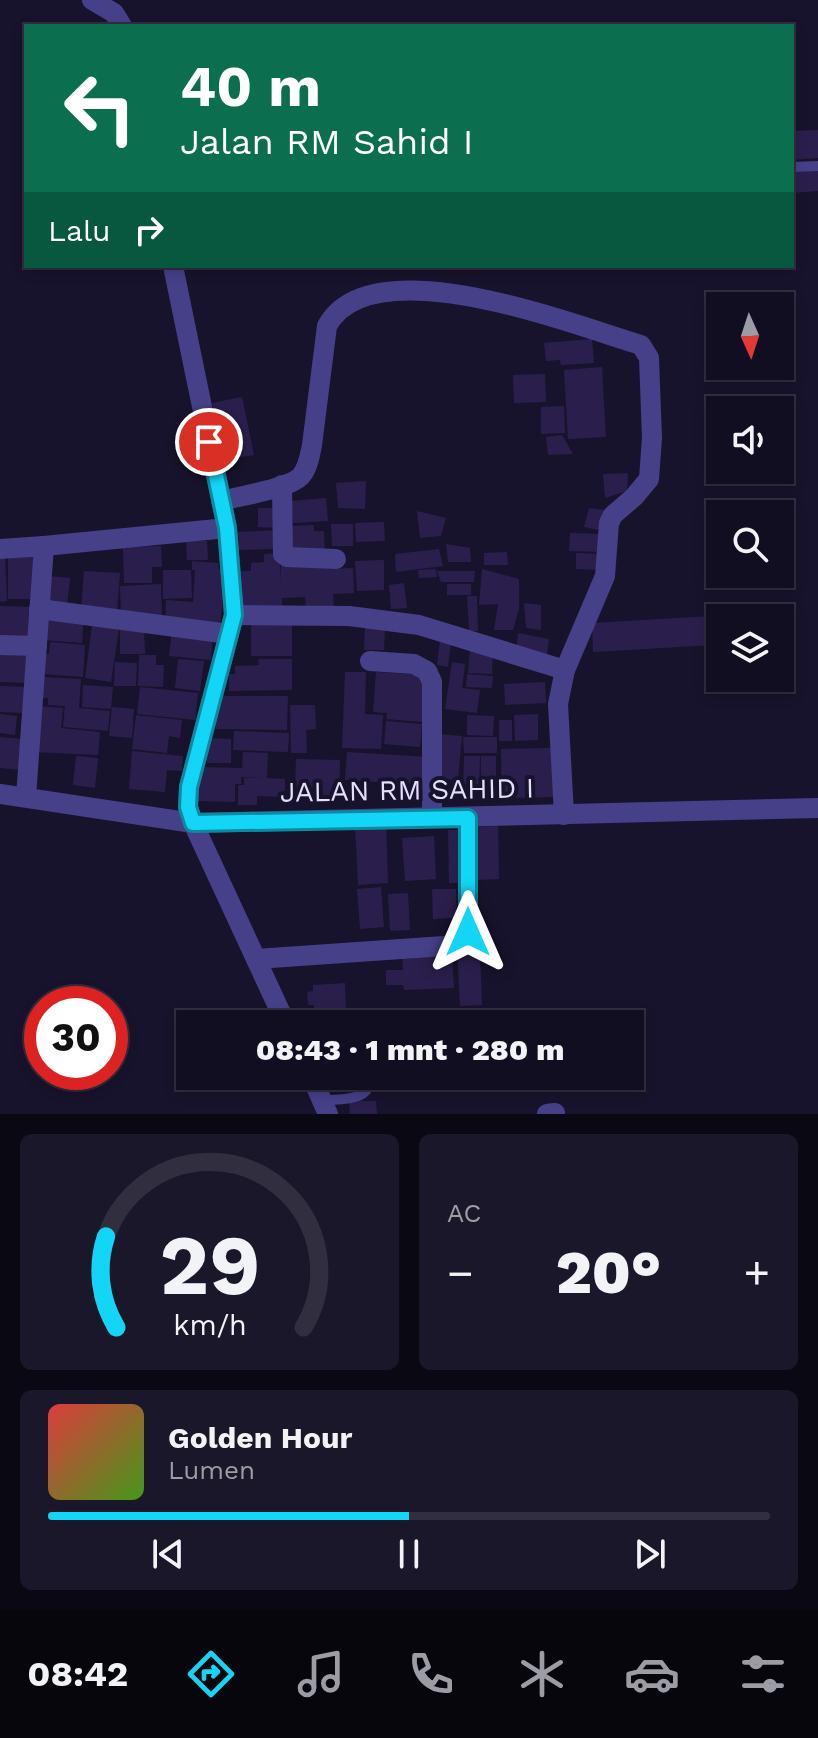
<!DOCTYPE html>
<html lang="id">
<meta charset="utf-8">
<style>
:root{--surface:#120e21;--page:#1b172a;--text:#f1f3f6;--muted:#9c9ca5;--line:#312e3f;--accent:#13d6f6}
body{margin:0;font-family:"Work Sans",sans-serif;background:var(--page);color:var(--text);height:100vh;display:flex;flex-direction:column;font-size:30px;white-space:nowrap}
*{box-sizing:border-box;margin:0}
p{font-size:26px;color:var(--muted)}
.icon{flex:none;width:44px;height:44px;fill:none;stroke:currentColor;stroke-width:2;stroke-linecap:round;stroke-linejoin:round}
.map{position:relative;height:1114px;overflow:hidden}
.details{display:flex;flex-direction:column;gap:20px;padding:20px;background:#0a0812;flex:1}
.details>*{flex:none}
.banner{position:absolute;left:24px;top:24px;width:770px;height:244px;border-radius:0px;box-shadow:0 4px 12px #0003,0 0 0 2px var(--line);background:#0b6e4f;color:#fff;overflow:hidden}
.needle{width:52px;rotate:177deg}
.fabs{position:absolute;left:706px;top:292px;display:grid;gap:16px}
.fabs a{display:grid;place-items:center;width:88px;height:88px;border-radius:0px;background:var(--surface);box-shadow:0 4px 12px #0003,0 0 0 2px var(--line);font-size:40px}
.speed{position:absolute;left:24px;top:986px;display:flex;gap:16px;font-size:40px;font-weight:700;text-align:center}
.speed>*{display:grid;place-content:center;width:104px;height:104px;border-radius:50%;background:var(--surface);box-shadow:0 4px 12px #0003,0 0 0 2px var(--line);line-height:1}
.speed .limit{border:12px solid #d22;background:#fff;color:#111}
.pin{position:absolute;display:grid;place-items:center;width:68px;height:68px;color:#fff;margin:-34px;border:4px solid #fff;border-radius:50%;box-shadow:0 2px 8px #0007}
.me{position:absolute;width:88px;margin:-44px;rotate:0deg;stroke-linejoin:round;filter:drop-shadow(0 0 6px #0008)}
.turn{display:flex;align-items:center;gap:28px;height:168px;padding:0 24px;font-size:36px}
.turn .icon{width:104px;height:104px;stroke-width:2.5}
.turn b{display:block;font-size:56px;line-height:68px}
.then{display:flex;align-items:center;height:76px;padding:0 24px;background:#0003;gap:16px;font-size:30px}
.big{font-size:60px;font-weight:800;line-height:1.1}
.details .card{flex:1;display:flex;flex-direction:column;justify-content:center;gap:12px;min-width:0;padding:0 28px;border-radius:12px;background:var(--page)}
.details .dial{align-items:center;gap:0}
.dial svg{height:208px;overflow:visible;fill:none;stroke:var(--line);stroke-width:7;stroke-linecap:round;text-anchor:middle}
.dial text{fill:var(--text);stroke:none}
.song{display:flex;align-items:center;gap:24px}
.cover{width:96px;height:96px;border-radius:12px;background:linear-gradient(135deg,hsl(0 70% 55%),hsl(100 70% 35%))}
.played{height:8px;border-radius:4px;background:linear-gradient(90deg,var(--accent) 50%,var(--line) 50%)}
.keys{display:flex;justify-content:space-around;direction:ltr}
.heat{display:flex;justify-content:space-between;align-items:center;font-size:44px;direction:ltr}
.details .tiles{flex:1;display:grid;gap:20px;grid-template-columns:1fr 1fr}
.card:last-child{grid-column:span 2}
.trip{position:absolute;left:176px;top:1010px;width:468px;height:80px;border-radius:0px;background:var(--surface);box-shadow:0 4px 12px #0003,0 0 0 2px var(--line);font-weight:800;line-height:80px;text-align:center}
.menu{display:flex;height:128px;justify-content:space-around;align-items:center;background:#07060d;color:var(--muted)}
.menu .icon{width:56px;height:56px}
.menu .selected{color:var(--accent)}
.menu b{font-size:36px;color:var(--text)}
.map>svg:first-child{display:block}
.building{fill:#2a1f4c}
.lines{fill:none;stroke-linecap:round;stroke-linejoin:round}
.service{stroke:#464089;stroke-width:10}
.minor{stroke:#464089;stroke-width:20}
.tertiary{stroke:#464089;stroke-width:20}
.route-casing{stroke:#0c8ba0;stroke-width:20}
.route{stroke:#13d6f6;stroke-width:14}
.labels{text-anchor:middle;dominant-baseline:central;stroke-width:8;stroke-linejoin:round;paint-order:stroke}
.street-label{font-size:28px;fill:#e4dffe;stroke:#18132c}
</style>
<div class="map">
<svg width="818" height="1114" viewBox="0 0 818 1114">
<rect width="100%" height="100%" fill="#18132c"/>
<!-- building -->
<g class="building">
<polygon points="818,130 818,158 792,160 792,131"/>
<polygon points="818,168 818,191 792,193 792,170"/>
<polygon points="592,339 594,363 561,365 560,360 546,361 544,343"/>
<polygon points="602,367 606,437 568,439 564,370"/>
<polygon points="545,374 546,402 514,403 513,375"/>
<polygon points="242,397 254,455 224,460 212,403"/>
<polygon points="564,406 565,433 541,434 541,407"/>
<polygon points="562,435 573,454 548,455 546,437"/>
<polygon points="628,473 627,491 605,498 603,474"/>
<polygon points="366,481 365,509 338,508 336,483"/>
<polygon points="326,498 328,521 293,523 291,501"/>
<polygon points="258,508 278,508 277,528 258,527"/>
<polygon points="589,508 604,510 603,531 584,527"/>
<polygon points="417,511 446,518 441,536 420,538"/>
<polygon points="384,522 385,541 356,542 355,523"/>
<polygon points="331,524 353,524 353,546 332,546"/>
<polygon points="314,525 314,531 324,531 325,555 291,556 291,526"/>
<polygon points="277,530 278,549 239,550 238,532"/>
<polygon points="570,533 604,534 603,552 569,551"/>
<polygon points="186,541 207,541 208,560 187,560"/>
<polygon points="446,544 470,548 471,562 448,562"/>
<polygon points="161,546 162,567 152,567 152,583 124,583 123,547"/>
<polygon points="439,549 443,566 396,572 395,554"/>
<polygon points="507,552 508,565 484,565 484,553"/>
<polygon points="36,553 36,599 8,599 8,554"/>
<polygon points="279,553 281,582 281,562 328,560 329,569 353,568 354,593 333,594 334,609 306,610 305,597 282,598 282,606 243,608 241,571 251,571 251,563 264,562 264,554"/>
<polygon points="576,553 605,554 604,570 576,569"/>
<polygon points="0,557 5,557 7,601 0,602"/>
<polygon points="384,560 384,590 357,591 355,561"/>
<polygon points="192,561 219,563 218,569 226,569 220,627 165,623 166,600 193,602 195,570 192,570"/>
<polygon points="436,569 437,577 419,578 418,570"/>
<polygon points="482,569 519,579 519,608 513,630 494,630 498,604 479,605"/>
<polygon points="163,570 191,570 192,598 163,599"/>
<polygon points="84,571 120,573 117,613 81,611"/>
<polygon points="437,571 475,571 474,582 441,582"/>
<polygon points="46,576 70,578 67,606 43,604"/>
<polygon points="404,583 407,608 391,609 389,585"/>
<polygon points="161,584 162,617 121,618 120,586"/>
<rect x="447" y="584" width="24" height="11"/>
<polygon points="467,596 477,596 478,631 469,631"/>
<polygon points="524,603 541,605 541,630 526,628"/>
<polygon points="0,606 31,607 30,641 0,641"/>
<polygon points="44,613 84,615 82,643 42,640"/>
<polygon points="712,616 713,645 593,652 592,623"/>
<polygon points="93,618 120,622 111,682 85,678"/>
<rect x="251" y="622" width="41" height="34"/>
<polygon points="365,626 385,627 384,650 364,650"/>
<polygon points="144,628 145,654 120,654 120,629"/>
<polygon points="172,630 213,634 211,660 169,656"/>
<polygon points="518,633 549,639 547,655 516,651"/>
<polygon points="440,641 451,642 448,667 437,665"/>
<polygon points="50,642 85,645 83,677 42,674 44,654 49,654"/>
<polygon points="0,646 31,647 30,683 0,682"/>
<polygon points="470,649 493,651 492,674 468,673"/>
<polygon points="139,655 156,655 156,665 164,665 163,687 138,686"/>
<polygon points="178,659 204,661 200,691 175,688"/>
<polygon points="258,659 292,659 292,690 229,691 229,674 235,674 235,666 259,665"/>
<polygon points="115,662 137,663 136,686 114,686"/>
<polygon points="452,662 465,664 462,688 480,690 477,713 445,709"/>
<polygon points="345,672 366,672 365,714 383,715 381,749 342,748"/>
<polygon points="376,672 425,675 422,722 386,719 387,713 373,712"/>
<polygon points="467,674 493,676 492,688 466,687"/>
<polygon points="44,677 81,679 79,708 110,711 108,731 63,727 65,706 48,705 48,698 42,698"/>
<polygon points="545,682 546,703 505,705 504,684"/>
<polygon points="83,685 113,687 111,709 82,707"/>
<polygon points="0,686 26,687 24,713 0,712"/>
<polygon points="140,687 198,693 195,720 137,714"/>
<polygon points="216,696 288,696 287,730 216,729"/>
<polygon points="290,705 315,705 316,729 306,730 307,753 291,753"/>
<polygon points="37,706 63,708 61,728 100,732 98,755 33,752"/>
<polygon points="112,707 134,709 132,738 109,736"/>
<polygon points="0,714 17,716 15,735 0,733"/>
<polygon points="538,714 538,740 515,741 514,715"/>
<polygon points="136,715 182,720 180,738 169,736 167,753 132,749"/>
<polygon points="467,715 494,716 493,736 467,735"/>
<rect x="499" y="720" width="13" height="21"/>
<polygon points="386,721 422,724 420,747 384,744"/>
<polygon points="234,731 289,733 288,752 233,750"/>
<polygon points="439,734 462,736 458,780 435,778"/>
<polygon points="0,737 24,739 21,770 0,768"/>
<polygon points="463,737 497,737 497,753 464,753"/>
<polygon points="207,738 231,739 231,763 207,763"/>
<polygon points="555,748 556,797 502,798 501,749"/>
<polygon points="132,751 183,756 182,771 167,770 165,792 129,789"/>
<polygon points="243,752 268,753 267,778 285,779 285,797 257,796 257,805 238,805 238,785 244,785 244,778 262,778 241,777 241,784 235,784 235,802 198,801 199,767 242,768"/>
<polygon points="347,752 428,757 427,785 345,780"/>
<polygon points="76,756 98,758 95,788 73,785"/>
<polygon points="464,756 480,756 479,794 463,794"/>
<rect x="481" y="756" width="15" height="40"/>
<polygon points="296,759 340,760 339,798 320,797 320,793 295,792"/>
<polygon points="386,823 388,883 358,885 355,825"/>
<polygon points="498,826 499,879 475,880 473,827"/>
<polygon points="448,830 466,830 466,883 449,883"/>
<polygon points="434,836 436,879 405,881 402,838"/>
<polygon points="381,887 384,927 360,929 357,889"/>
<polygon points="432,889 456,889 457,918 433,919"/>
<polygon points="408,893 410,930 390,931 388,894"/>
<polygon points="457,950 470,950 470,956 480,955 482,1005 460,1006"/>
<polygon points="452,953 454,988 404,990 403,985 386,985 386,970 403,970 402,954"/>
<polygon points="345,983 346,1011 314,1013 314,1005 308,1005 307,992 313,991 313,985"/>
<polygon points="580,1012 580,1024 450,1024 450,1016"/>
<polygon points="452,1076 527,1076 527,1079 452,1081"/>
<polygon points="349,1101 376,1101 377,1114 350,1114"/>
</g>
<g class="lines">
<!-- service -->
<g class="service">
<polyline points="792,167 818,166"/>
<path d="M322 1101C343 1098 371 1103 370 1076"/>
</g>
<!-- minor -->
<g class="minor">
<polyline points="92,0 114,13 122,26"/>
<polyline points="173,266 227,528 234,615 189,787 188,807 193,823 286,1024"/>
<polyline points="282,485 283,554 287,557 336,559"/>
<path d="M221 501C239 496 289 489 301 476 308 468 310 455 312 445L327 326C371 245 574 325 641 345L649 358 652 438 649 479 634 497 613 515 609 523 605 576 565 670 558 704 564 815"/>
<polyline points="44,546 227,528"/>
<polyline points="0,549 44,546 26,797"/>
<polyline points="39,609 229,634"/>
<polyline points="234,615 349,616 419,625 565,670"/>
<polyline points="0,645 37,646"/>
<polyline points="370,661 414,664 427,671 432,682 432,818"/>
<polyline points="256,959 459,945 465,940 468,932 468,818"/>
<polyline points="311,1076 328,1114"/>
<polyline points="547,1114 555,1113"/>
</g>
<!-- tertiary -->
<polyline class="tertiary" points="0,794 193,823 818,808"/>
</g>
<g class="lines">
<defs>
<polyline id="route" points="209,442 227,528 234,615 189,787 188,807 193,823 468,818 468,932"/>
</defs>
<!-- route casing -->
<use href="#route" class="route-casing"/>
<!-- route -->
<use href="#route" class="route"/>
</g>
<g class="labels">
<!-- street labels -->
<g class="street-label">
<text transform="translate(407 790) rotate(-1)">JALAN RM SAHID I</text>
</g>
</g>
</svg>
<div class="fabs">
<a><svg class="needle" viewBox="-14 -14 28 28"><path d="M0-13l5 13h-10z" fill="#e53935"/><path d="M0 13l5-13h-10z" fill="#9c9ca5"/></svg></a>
<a><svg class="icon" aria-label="sound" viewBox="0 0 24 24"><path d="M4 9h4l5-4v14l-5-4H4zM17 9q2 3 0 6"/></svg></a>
<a><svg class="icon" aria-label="search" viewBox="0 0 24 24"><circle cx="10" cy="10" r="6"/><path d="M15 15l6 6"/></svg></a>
<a><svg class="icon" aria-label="layers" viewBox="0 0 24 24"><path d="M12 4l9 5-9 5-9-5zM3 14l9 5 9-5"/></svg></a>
</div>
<div class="speed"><div class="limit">30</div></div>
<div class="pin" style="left:209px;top:442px;background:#d93025"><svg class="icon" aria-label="arrive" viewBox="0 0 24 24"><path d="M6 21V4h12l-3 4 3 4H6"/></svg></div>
<svg class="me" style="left:468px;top:932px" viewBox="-20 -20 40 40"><path d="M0-17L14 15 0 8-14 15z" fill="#13d6f6" stroke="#fff" stroke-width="4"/></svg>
<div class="trip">08:43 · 1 mnt · 280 m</div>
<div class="banner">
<div class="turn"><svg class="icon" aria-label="left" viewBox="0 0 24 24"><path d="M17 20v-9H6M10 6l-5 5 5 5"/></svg><div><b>40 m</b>Jalan RM Sahid I</div></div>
<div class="then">Lalu<svg class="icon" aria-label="right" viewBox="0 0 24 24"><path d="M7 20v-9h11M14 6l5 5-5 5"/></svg></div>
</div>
</div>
<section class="details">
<div class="tiles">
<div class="card dial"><svg viewBox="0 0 100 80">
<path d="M14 69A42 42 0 1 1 86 69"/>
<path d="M14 69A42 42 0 0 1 10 34" stroke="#13d6f6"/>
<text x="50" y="56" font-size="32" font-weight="700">29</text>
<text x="50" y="72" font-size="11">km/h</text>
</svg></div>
<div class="card"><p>AC</p>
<div class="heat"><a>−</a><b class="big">20°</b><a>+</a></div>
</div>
<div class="card">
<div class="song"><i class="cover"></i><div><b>Golden Hour</b><p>Lumen</p></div></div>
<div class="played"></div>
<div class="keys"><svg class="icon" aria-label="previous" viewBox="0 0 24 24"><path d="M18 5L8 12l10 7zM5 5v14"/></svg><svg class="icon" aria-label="pause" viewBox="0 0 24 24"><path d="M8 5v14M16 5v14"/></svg><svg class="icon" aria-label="next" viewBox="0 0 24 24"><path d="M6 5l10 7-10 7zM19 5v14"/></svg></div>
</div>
</div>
</section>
<nav class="menu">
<b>08:42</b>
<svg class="icon selected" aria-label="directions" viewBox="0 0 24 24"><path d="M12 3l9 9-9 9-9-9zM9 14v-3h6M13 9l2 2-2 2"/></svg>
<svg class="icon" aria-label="music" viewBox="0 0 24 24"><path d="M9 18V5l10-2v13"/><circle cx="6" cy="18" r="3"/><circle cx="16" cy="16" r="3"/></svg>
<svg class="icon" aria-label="phone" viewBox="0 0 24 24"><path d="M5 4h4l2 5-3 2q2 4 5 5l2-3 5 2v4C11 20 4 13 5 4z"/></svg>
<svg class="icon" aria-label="climate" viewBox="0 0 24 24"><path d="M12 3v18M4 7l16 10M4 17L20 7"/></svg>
<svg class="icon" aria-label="car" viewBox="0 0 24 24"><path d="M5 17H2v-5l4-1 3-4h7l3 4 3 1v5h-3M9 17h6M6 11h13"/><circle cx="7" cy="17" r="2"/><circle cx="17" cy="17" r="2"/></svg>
<svg class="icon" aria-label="filters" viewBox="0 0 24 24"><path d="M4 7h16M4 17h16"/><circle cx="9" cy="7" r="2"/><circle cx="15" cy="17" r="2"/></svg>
</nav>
